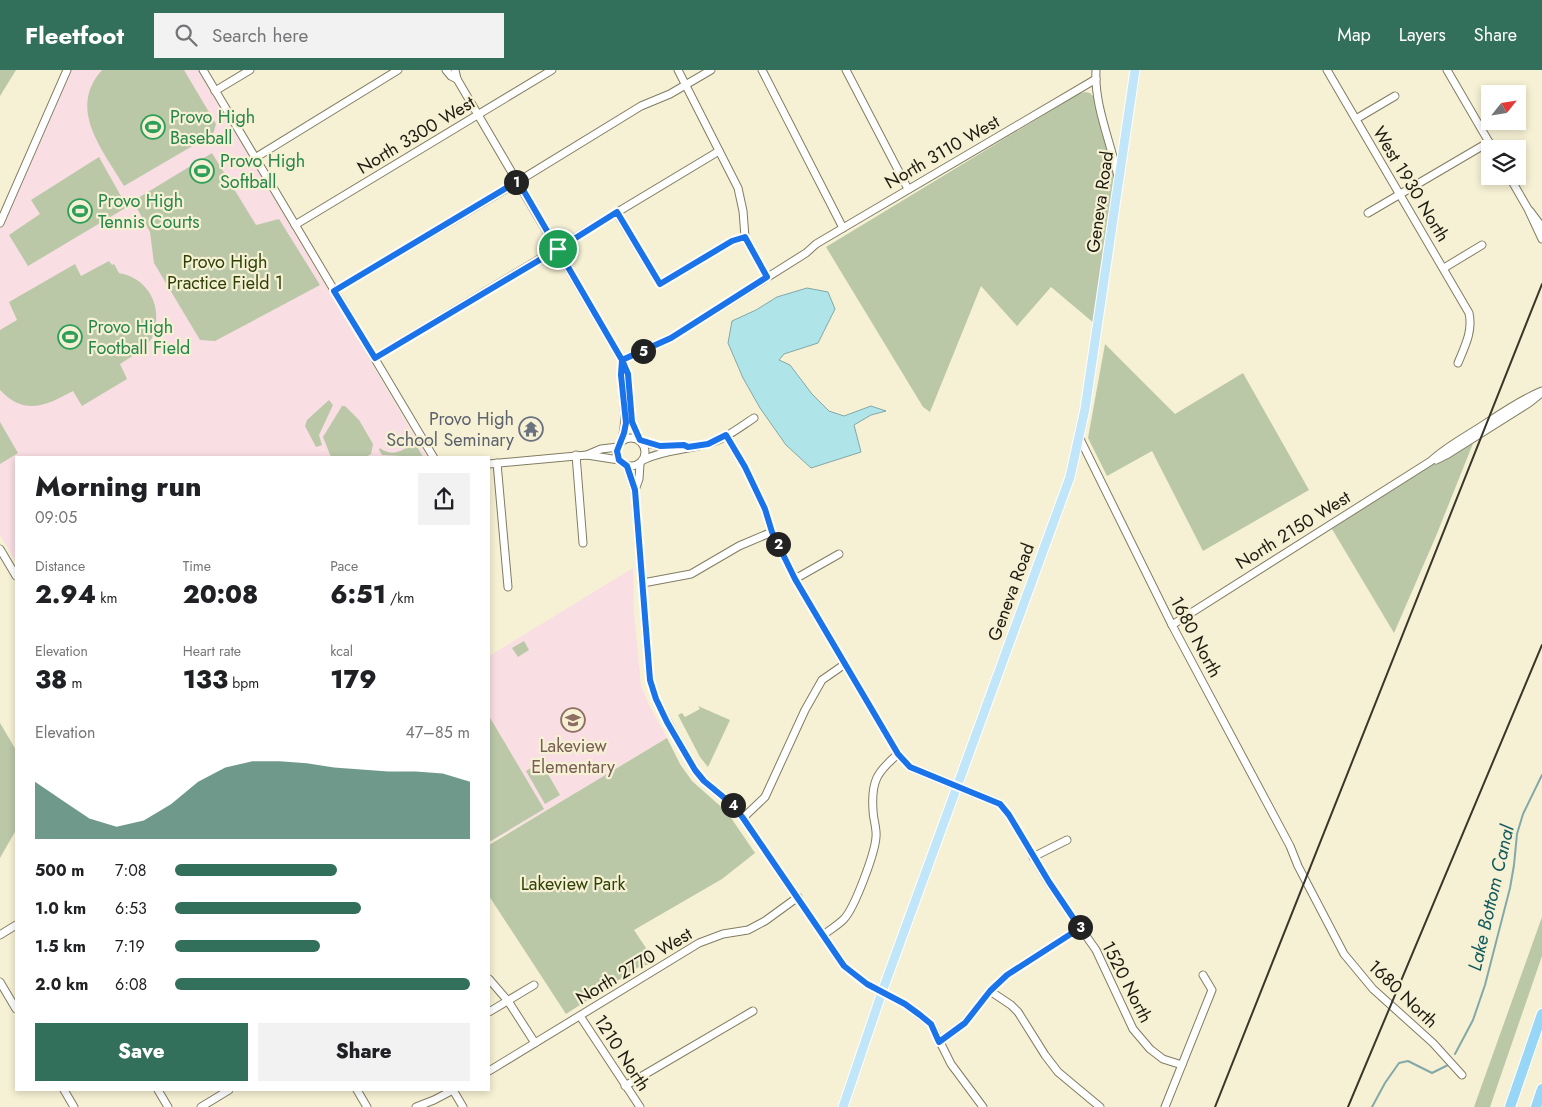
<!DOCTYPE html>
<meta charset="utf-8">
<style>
:root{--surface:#fff;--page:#f2f2f2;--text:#202124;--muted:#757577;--accent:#33705b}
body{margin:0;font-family:Jost,sans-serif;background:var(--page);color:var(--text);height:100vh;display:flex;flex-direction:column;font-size:19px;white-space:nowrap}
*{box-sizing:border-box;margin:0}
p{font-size:16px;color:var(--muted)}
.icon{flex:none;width:28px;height:28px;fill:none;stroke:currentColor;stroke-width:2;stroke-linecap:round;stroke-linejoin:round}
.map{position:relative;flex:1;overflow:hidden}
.side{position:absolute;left:15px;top:386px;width:475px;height:635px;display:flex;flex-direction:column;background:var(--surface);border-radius:0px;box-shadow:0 2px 8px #0003}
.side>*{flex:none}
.needle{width:32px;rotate:60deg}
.fabs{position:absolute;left:1481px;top:15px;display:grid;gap:10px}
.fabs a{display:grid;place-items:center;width:45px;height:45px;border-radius:0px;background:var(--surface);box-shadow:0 2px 8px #0003;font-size:25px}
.pin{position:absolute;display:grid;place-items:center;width:42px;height:42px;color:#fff;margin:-21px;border:2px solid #fff;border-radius:50%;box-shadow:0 1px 5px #0007}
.km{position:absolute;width:25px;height:25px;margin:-12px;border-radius:50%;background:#222;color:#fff;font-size:14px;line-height:25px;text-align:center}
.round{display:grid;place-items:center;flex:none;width:52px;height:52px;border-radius:0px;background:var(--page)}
.headline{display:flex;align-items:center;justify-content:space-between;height:85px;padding:0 20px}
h1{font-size:28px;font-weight:800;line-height:38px}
.metrics{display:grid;grid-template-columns:repeat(3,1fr);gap:8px;height:85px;padding:5px 20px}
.metrics div{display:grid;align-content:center}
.metrics b{font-size:25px;font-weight:800}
.metrics small{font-size:14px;font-weight:400}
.metrics p{font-size:14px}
.chart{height:140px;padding:10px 20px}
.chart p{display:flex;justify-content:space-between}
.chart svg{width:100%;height:90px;margin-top:5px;fill:var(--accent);opacity:.7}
.primary-button{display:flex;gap:10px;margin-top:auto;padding:10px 20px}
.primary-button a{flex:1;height:58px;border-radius:0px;background:var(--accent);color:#fff;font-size:20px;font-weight:800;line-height:58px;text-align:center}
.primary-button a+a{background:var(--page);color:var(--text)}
ul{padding:0 20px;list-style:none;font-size:16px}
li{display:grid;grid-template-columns:80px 60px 1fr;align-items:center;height:38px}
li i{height:12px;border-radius:6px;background:var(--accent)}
header{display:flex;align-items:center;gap:30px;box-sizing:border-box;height:70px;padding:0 25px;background:var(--accent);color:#fff}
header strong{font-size:24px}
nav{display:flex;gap:28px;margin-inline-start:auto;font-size:18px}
.search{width:350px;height:45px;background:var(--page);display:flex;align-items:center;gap:12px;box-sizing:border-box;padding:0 18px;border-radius:0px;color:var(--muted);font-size:19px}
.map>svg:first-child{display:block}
.education{fill:#f9dee3}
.green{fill:#bac8a8}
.water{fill:#afe4e8;stroke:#83a8a8}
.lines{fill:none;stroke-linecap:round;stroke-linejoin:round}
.stream{stroke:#83a8a8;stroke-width:2}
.minor-casing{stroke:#817d63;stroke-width:9}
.major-casing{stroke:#fff;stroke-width:11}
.highway-casing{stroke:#fff;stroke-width:12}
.minor{stroke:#fff;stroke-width:7}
.major{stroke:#c1e6fa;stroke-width:9}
.highway{stroke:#98d6f7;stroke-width:10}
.rail{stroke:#39372b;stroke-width:2}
.route-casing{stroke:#fff;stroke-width:10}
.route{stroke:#1a73e8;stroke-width:6}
.labels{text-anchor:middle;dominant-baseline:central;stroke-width:4.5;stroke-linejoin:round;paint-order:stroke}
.leisure-label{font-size:18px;fill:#27864d;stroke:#f6f1d4;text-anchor:start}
.street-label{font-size:18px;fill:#1d1b11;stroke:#f6f1d4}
.park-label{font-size:18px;fill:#2f4206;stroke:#f6f1d4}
.worship-label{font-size:18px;fill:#5b616d;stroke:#f6f1d4;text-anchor:end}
.education-label{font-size:18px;fill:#785e54;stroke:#f6f1d4}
.water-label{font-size:19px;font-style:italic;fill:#115b5f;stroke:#f6f1d4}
</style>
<header>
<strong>Fleetfoot</strong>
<div class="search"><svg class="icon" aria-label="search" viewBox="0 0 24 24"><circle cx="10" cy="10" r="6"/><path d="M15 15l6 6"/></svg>Search here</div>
<nav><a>Map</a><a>Layers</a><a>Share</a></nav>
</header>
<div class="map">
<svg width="1542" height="1037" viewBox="0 0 1542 1037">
<rect width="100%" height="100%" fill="#f6f1d4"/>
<g class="education">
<polygon points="69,0 198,0 427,387 16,388 16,492 0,465 0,152"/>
<polygon points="633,498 634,543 641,615 648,633 667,668 547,740 489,773 489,586"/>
</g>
<g class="green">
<polygon points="0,0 16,0 0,26"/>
<path d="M102,0H184L216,54L213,64L124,116C103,80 67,39 102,0Z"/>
<polygon points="1085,22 1090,23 1096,29 1115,112 1095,254 1051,217 1017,256 981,216 930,342 923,337 826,177 1078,24"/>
<polygon points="212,83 256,155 279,149 320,215 215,271 200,270 154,193 150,162 133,131"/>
<polygon points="99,87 127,137 28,196 9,165 40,144 31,130"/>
<path d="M109,191L112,195L114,194L119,203C143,207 159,228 156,253C156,256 156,261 154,264C148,278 132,286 120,294L127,309L82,336L73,321C45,336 25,346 0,320V260L17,250L9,232L75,194L81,206Z"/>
<polygon points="1105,274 1175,344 1243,303 1309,420 1203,481 1152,381 1107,406 1088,368"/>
<polygon points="329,330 333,335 319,365 322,375 316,377 305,356 307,350"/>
<polygon points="342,336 345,336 359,350 373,374 371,384 366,387 331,387 323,367"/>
<polygon points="0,352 18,383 0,394"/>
<polygon points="1474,371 1436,466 1394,563 1332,459 1430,395"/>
<path d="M415,373L423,387L382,385L379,380L380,378C393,388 403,380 415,373Z"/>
<polygon points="524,571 529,580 518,587 512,578"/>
<polygon points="698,636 730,650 708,697 700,687 678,645 682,643 685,647 700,639"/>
<polygon points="489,646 544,739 489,772"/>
<polygon points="0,653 16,680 16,760 0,788"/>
<polygon points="667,668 680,694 692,711 727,742 755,783 722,809 634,860 654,890 647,895 642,895 566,944 489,826 489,775"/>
<polygon points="541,692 560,725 545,734 526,701"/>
<polygon points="1542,847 1542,886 1490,1037 1474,1037"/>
</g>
<polygon class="water" points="807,218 828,222 835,239 818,273 784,284 779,290 790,295 812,324 829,341 844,346 871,336 886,341 871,345 854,355 861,382 811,398 786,375 760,338 743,308 728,273 732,251 756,240 777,227"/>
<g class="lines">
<g class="stream">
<polyline points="1455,984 1473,950 1485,915 1510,818 1514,795 1517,764 1523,744 1542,705"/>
<polyline points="1372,1037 1385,1013 1399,993 1408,991 1432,1003 1448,995"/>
</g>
<g class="minor-casing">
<g id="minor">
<polyline points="203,0 434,388"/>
<polyline points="446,0 451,6 457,9"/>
<polyline points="455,0 457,9 622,290 628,304 632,352 640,370"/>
<polyline points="678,0 738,118 743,141 745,167 767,207"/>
<polyline points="762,0 843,158"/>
<polyline points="846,0 908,119"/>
<path d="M1096,0C1094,36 1111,72 1118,107"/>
<path d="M1327,0L1469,243C1473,261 1465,276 1458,293"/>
<polyline points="1447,0 1493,79"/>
<polyline points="215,21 250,0"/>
<polyline points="1356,49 1395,26"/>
<polyline points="255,88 398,0"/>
<polyline points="1509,106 1528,139 1542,169"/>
<polyline points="1530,141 1542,157"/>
<polyline points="617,143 660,214 732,171 745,167"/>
<polyline points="1368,143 1489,72"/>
<polyline points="0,153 67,0"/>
<polyline points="295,155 552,0"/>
<polyline points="1444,198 1482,175"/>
<polyline points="334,221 509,117 641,36 670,24 711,0"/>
<polyline points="375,288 719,81"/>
<polyline points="622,290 671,268 806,183 816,174 843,158 1096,9"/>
<polyline points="726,365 745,397 765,439 772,462 795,509 898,684 910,697 1000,734 1009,745 1049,813 1096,880 1133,959 1150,979 1163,989 1182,995"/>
<circle cx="631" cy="382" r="14"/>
<polyline points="1080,369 1172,555 1290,776 1298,796 1344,884 1373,919 1433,973 1462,1005"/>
<path d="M621,371C630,346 619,319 622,293"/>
<polyline points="642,372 660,376 685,376"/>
<polyline points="576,385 583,473"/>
<polyline points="587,385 601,379 618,377"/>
<path d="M643,390C663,380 686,380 707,374C724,370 740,357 754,348"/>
<polyline points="1436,390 1448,384 1529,333 1539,325"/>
<polyline points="497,393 508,517"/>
<polyline points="489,394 587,385 619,390"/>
<polyline points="627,396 635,421 650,610 656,629 667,651 695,700 704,711 733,735 743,748 844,896 867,914 905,934 931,954 951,994 983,1037"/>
<polyline points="635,420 639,409 640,394"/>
<polyline points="0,479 16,506"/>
<polyline points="795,509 839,484"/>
<polyline points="643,513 691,504 739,476 772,462"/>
<path d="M1172,555L1431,391C1447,376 1467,366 1485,354C1503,342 1522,329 1542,321"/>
<polyline points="743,748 765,727 805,640 822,610 845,594"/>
<polyline points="1033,787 1067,770"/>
<polyline points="0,865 16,855"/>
<path d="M823,865C830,860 838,855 844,849C855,837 875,783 876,767C877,758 873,749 873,740C871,711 877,702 898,684"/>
<polyline points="489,909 508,931 535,973"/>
<polyline points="0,912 16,939"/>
<polyline points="990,921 1011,935 1018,942 1045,985 1058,1002 1100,1037"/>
<polyline points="489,942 534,915"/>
<polyline points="580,946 640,1037"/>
<polyline points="939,972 965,953 990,921 1007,905 1080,858"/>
<polyline points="489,1001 699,873 723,864 748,860 765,851 798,827"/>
<polyline points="625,1016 753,941"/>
<polyline points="64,1020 74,1037"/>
<polyline points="158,1020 168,1037"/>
<polyline points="357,1020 367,1037"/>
<polyline points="453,1020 463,1037"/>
<polyline points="201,1037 229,1020"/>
<polyline points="416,1037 434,1030 453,1020"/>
<polyline points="1165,1037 1212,920 1203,905"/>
</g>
</g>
<g class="major-casing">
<polyline id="major" points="843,1037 882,922 1070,407 1085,339 1135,0"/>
</g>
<g class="highway-casing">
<g id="highway">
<polyline points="1510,1037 1542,944"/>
<polyline points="1536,1037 1542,1019"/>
</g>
</g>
<use href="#minor" class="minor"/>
<use href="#major" class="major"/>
<use href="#highway" class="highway"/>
<g class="rail">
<polyline points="1215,1037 1542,214"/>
<polyline points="1348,1037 1542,575"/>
</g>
</g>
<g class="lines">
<g class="route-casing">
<polyline id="route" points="558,179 375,288 334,221 518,111 622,290 628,304 632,352 640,370 660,376 684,375 688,377 708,374 726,365 745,397 765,439 772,462 795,509 898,684 910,697 1000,734 1009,745 1049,812 1080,858 1007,905 990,921 965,953 939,972 931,954 920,945 905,934 867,914 844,896 743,748 733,735 704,711 695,700 667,652 656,629 650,610 635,420 627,396 619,390 617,381 624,363 626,353 621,305 622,290 671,268 767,207 745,167 732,171 660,214 617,142 558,179"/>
</g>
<use href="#route" class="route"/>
</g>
<defs>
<g id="stadium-ring" transform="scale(1.25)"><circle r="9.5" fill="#f6f1d4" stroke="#2e9e5b" stroke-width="1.5"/><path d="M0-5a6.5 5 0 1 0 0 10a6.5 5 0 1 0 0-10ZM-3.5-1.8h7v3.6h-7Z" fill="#2e9e5b"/></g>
<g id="temple-ring" transform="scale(1.25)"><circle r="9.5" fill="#f6f1d4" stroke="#6b7280" stroke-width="1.5"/><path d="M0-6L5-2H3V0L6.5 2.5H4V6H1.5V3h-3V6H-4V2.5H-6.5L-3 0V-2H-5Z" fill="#6b7280"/></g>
<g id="school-ring" transform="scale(1.25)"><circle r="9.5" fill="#f6f1d4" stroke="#8d6e63" stroke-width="1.5"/><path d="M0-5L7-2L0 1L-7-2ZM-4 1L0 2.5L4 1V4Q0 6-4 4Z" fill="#8d6e63"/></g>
</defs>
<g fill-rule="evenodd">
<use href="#stadium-ring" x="153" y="57"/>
<use href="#stadium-ring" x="202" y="101"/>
<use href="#stadium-ring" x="80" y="141"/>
<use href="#stadium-ring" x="70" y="267"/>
<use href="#temple-ring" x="531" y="359"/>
<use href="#school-ring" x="573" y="650"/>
</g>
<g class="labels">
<g class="leisure-label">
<text x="170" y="47">Provo High<tspan x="170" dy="21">Baseball</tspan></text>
<text x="220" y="91">Provo High<tspan x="220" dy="21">Softball</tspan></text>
<text x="98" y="131">Provo High<tspan x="98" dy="21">Tennis Courts</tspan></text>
<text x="88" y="257">Provo High<tspan x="88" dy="21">Football Field</tspan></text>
</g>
<g class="street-label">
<text transform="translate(416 65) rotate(-31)">North 3300 West</text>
<text transform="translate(942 82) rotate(-30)">North 3110 West</text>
<text transform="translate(1411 114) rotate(59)">West 1930 North</text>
<text transform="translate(1100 132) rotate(-82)">Geneva Road</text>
<text transform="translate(1293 460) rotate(-32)">North 2150 West</text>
<text transform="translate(1011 522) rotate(-70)">Geneva Road</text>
<text transform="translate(1196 567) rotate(62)">1680 North</text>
<text transform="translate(634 896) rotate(-31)">North 2770 West</text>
<text transform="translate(1127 912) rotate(63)">1520 North</text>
<text transform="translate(1403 924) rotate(44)">1680 North</text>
<text transform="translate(622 983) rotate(57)">1210 North</text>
</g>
<g class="park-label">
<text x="225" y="192">Provo High<tspan x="225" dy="21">Practice Field 1</tspan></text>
<text x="573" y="814">Lakeview Park</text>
</g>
<g class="worship-label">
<text x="514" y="349">Provo High<tspan x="514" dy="21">School Seminary</tspan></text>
</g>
<g class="education-label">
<text x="573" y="676">Lakeview<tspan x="573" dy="21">Elementary</tspan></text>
</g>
<g class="water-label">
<text transform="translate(1491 828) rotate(-77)">Lake Bottom Canal</text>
</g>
</g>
</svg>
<div class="fabs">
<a><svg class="needle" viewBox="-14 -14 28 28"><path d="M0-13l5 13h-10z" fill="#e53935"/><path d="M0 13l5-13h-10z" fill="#757577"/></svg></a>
<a><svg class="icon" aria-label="layers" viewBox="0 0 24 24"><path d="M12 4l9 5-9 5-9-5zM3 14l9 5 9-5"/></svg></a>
</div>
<div class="pin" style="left:558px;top:179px;background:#1e9e55"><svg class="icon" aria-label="arrive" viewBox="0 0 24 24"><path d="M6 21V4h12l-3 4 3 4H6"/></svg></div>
<b class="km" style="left:516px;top:112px">1</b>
<b class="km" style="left:778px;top:474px">2</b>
<b class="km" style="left:1080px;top:857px">3</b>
<b class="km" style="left:733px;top:735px">4</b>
<b class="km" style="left:643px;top:281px">5</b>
<section class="side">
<div class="headline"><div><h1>Morning run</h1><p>09:05</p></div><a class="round"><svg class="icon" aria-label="share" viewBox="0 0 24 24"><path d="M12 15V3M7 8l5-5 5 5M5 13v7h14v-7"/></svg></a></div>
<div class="metrics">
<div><p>Distance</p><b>2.94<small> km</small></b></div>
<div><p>Time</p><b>20:08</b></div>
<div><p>Pace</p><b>6:51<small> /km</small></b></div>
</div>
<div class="metrics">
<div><p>Elevation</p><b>38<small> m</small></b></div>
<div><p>Heart rate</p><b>133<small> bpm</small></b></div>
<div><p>kcal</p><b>179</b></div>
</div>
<div class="chart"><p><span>Elevation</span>47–85 m</p>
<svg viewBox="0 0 160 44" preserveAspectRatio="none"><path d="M0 44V16L10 25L20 34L30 38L40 35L50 27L60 16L70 9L80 6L90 6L100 7L110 9L120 10L130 11L140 11L150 12L160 16V44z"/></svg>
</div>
<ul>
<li><b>500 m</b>7:08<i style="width:55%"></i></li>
<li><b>1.0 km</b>6:53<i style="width:63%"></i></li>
<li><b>1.5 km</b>7:19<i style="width:49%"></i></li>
<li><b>2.0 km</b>6:08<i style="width:100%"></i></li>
</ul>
<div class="primary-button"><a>Save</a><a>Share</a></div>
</section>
</div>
